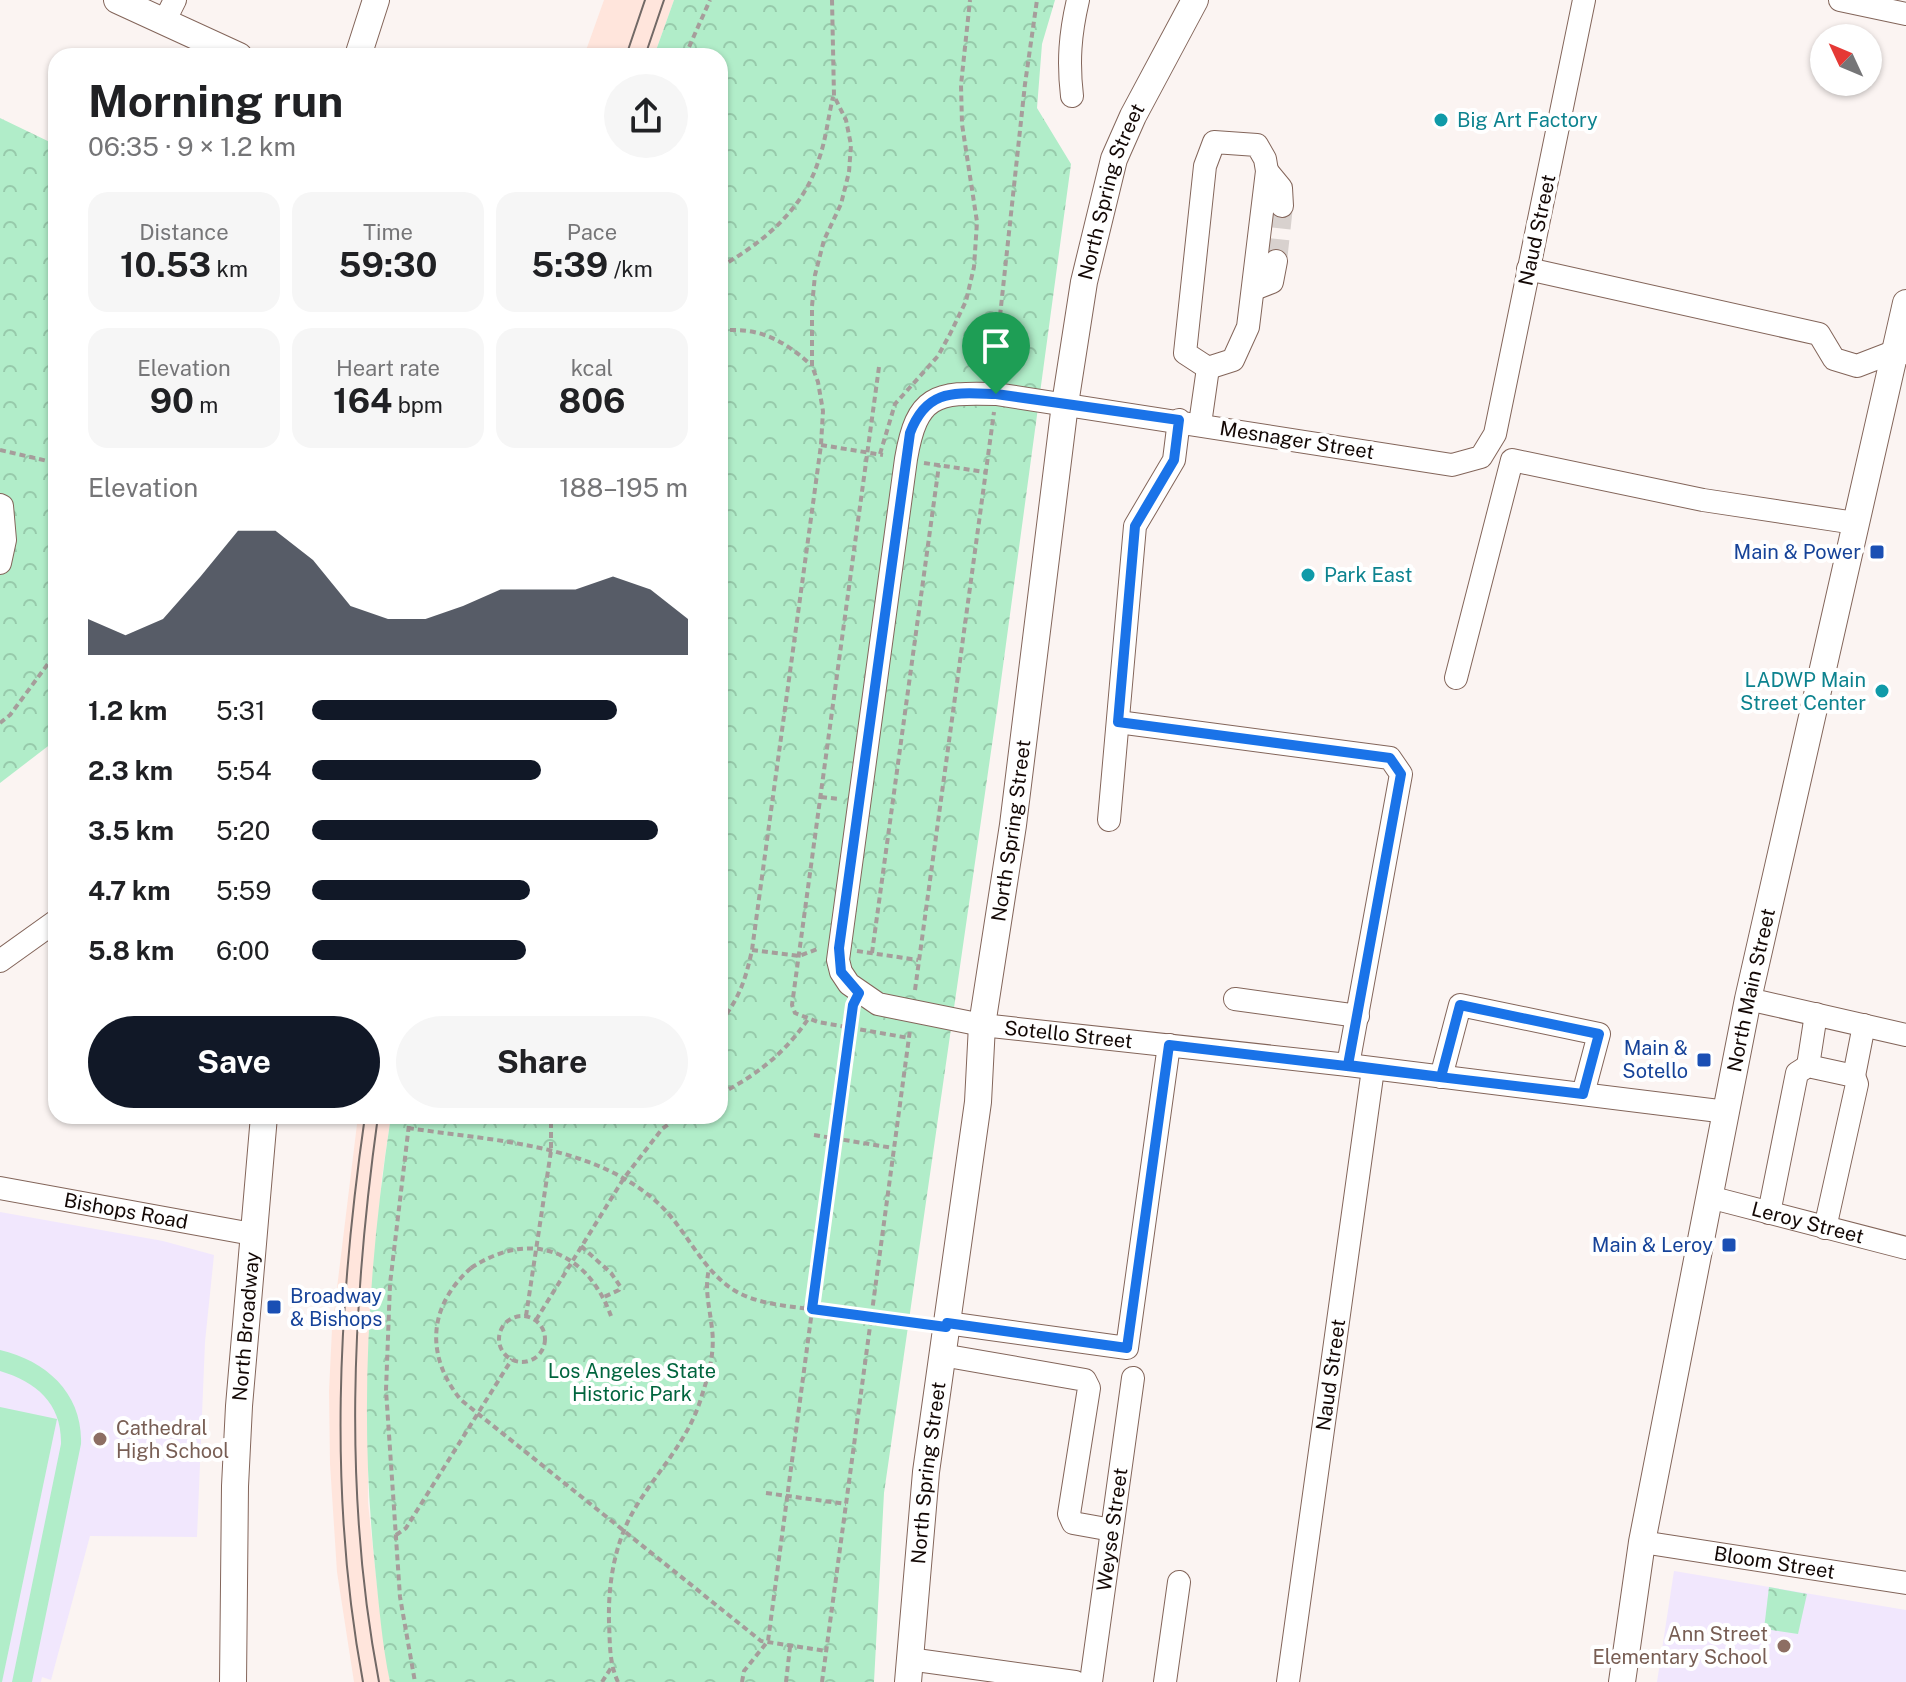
<!DOCTYPE html>
<meta charset="utf-8">
<style>
:root{--surface:#fff;--page:#f6f6f6;--text:#202124;--muted:#757577;--accent:#111827}
body{margin:0;font-family:"Public Sans",sans-serif;background:var(--page);color:var(--text);height:100vh;display:flex;flex-direction:column;font-size:30px;white-space:nowrap}
*{box-sizing:border-box;margin:0}
p{font-size:26px;color:var(--muted)}
.icon{flex:none;width:44px;height:44px;fill:none;stroke:currentColor;stroke-width:2;stroke-linecap:round;stroke-linejoin:round}
.map{position:relative;flex:1;overflow:hidden}
.panel{position:absolute;left:48px;top:48px;width:680px;height:1076px;display:flex;flex-direction:column;background:var(--surface);border-radius:24px;box-shadow:0 2px 6px #0004}
.panel>*{flex:none}
.needle{width:52px;rotate:314deg}
.fabs{position:absolute;left:1810px;top:24px;display:grid;gap:16px}
.fabs a{display:grid;place-items:center;width:72px;height:72px;border-radius:50%;background:var(--surface);box-shadow:0 2px 6px #0004;font-size:40px}
.pin{position:absolute;display:grid;place-items:center;width:68px;height:68px;color:#fff;margin:-82px -34px;border-radius:50% 50% 50% 0;rotate:-45deg;box-shadow:0 0 8px #0007}
.pin .icon{rotate:45deg}
.round{display:grid;place-items:center;flex:none;width:84px;height:84px;border-radius:42px;background:var(--page)}
.summary{display:flex;align-items:center;justify-content:space-between;height:136px;padding:0 40px}
h1{font-size:44px;font-weight:700;line-height:60px}
.metrics{display:grid;grid-template-columns:repeat(3,1fr);gap:12px;height:136px;padding:8px 40px}
.metrics div{display:grid;align-content:center;border-radius:20px;background:var(--page);text-align:center}
.metrics b{font-size:34px;font-weight:700}
.metrics small{font-size:22px;font-weight:400}
.metrics p{font-size:22px}
.chart{height:224px;padding:16px 40px}
.chart p{display:flex;justify-content:space-between}
.chart svg{width:100%;height:144px;margin-top:8px;fill:var(--accent);opacity:.7}
.primary-button{display:flex;gap:16px;margin-top:auto;padding:16px 40px}
.primary-button a{flex:1;height:92px;border-radius:48px;background:var(--accent);color:#fff;font-size:32px;font-weight:700;line-height:92px;text-align:center}
.primary-button a+a{background:var(--page);color:var(--text)}
ul{padding:0 40px;list-style:none;font-size:26px}
li{display:grid;grid-template-columns:128px 96px 1fr;align-items:center;height:60px}
li i{height:20px;border-radius:10px;background:var(--accent)}
.map>svg:first-child{display:block}
.built{fill:#ffe5dc}
.education{fill:#f1e7fd}
.park{fill:url(#park-crowns)}
.pitch{fill:#b1edc9}
.lines{fill:none;stroke-linecap:round;stroke-linejoin:round}
.minor-tunnel{stroke:#d8d1ce;stroke-width:22;stroke-dasharray:22 11;stroke-linecap:butt}
.minor-casing{stroke:#83655a;stroke-width:24}
.major-casing{stroke:#83655a;stroke-width:28}
.path{stroke:#a69d9b;stroke-width:4;stroke-dasharray:6 4;stroke-linecap:butt}
.minor{stroke:#fff;stroke-width:22}
.major{stroke:#fff;stroke-width:26}
.tram{stroke:#726966;stroke-width:2}
.path-bridge{stroke:#a69d9b;stroke-width:4;stroke-dasharray:6 4;stroke-linecap:butt}
.route-casing{stroke:#fff;stroke-width:16}
.route{stroke:#1a73e8;stroke-width:10}
.culture-dot{fill:#0f9aa8;stroke:#fff;stroke-width:3}
.transit-dot{fill:#1a4fb4;stroke:#fff;stroke-width:3}
.education-dot{fill:#8d6e63;stroke:#fff;stroke-width:3}
.labels{text-anchor:middle;dominant-baseline:central;stroke-width:8;stroke-linejoin:round;paint-order:stroke}
.culture-label{font-size:20px;fill:#0d838f;stroke:#fff;text-anchor:start}
.street-label{font-size:20px;fill:#130805;stroke:#fff}
.transit-label{font-size:20px;fill:#164399;stroke:#fff;text-anchor:end}
.park-label{font-size:20px;fill:#00653e;stroke:#fff}
.education-label{font-size:20px;fill:#785e54;stroke:#fff;text-anchor:start}
</style>
<div class="map">
<svg width="1906" height="1682" viewBox="0 0 1906 1682">
<defs>
<pattern id="park-crowns" width="20" height="18" patternUnits="userSpaceOnUse" patternTransform="scale(2)"><rect width="20" height="18" fill="#b1edc9"/><path d="M2 6a3 3 0 1 1 6 0M12 15a3 3 0 1 1 6 0" fill="none" stroke="#97caab"/></pattern>
</defs>
<rect width="100%" height="100%" fill="#fbf4f2"/>
<g class="built">
<polygon points="604,0 674,0 654,56 584,56"/>
<polygon points="358,1116 391,1116 382,1177 369,1322 368,1503 381,1621 390,1682 354,1682 337,1572 330,1464 329,1391 332,1329"/>
</g>
<g class="education">
<polygon points="0,1212 163,1241 214,1255 205,1342 197,1537 90,1536 51,1680 42,1677 41,1682 0,1682"/>
<polygon points="1674,1571 1906,1610 1906,1682 1657,1682"/>
</g>
<g class="park">
<path d="M674,0H1055L1042,44L1037,108L1071,164L998,703L884,1493L874,1682H390C382,1644 379,1605 375,1567C359,1416 368,1266 391,1116H720V56H654Z"/>
<polygon points="0,118 56,145 56,740 0,783"/>
<polygon points="1769,1587 1807,1594 1798,1634 1764,1629"/>
</g>
<g class="pitch">
<path d="M0,1350C47,1361 83,1394 81,1444L32,1682H12L61,1444C62,1404 37,1382 0,1371Z"/>
<polygon points="0,1407 57,1419 2,1682 0,1682"/>
</g>
<g class="lines">
<polyline class="minor-tunnel" points="1276,261 1282,206"/>
<g class="minor-casing">
<g id="minor">
<path id="s1" d="M1584,0L1495,434L1481,457L1452,465L996,394C935,392 917,395 906,459L838,960L841,972L849,984L878,1004L982,1025L1348,1065L1727,1112"/>
<polyline points="1840,0 1906,14"/>
<polyline points="164,22 175,0"/>
<path d="M1072,96C1068,62 1070,34 1078,0"/>
<polygon points="1214,142 1257,145 1265,159 1267,171 1248,327 1233,360 1208,368 1185,353 1205,166"/>
<polyline points="1267,171 1281,188 1282,206"/>
<polyline points="1528,269 1819,334 1834,359 1857,366 1896,351 1906,353"/>
<polyline points="1254,289 1272,282 1276,261"/>
<polyline points="1200,424 1208,368"/>
<polyline points="0,505 2,506 5,540 0,563"/>
<polyline points="1456,678 1512,460 1703,500 1855,523"/>
<polyline points="1118,722 1390,758 1401,774 1348,1065"/>
<polyline points="1109,820 1135,526 1174,460 1179,420"/>
<polyline points="0,961 56,921"/>
<polyline points="1235,999 1358,1016"/>
<polyline points="1748,999 1906,1035"/>
<polyline points="1808,1066 1816,1014"/>
<polyline points="1854,1076 1864,1025"/>
<polyline points="1441,1077 1460,1005 1599,1034 1583,1094"/>
<path id="s2" d="M0,1188L252,1234"/>
<path id="s3" d="M1709,1197L1906,1248"/>
<polyline points="1769,1213 1797,1073 1808,1066 1854,1076 1857,1084 1825,1228"/>
<polyline points="947,1323 1127,1348 1169,1045"/>
<polyline points="942,1355 1085,1380 1089,1388 1069,1514 1073,1523 1112,1530"/>
<path id="s4" d="M1642,1542L1906,1583"/>
<polyline points="909,1659 1075,1682"/>
<path id="s5" d="M1091,1682L1133,1378"/>
<polyline points="1165,1682 1179,1582"/>
<path id="s6" d="M1288,1682L1373,1069"/>
</g>
</g>
<g class="major-casing">
<g id="major">
<polyline points="117,0 239,56"/>
<polyline points="358,56 376,0"/>
<path id="s7" d="M233,1682L235,1486L239,1406L264,1116"/>
<path id="s8" d="M908,1682L926,1472L978,1102L982,1025L1013,825L1065,404L1084,282L1114,159L1133,116L1195,0"/>
<path id="s9" d="M1622,1682L1642,1542L1748,999L1906,303"/>
</g>
</g>
<g class="path">
<polyline points="685,56 710,0"/>
<path d="M720,267C764,242 804,209 819,159C826,139 828,118 833,97"/>
<path d="M720,331C757,326 784,340 811,365"/>
<polyline points="879,367 792,1005 795,1013 818,1022 909,1038"/>
<polyline points="998,375 999,361 996,353 1025,84 1037,0"/>
<polyline points="821,445 883,455"/>
<polyline points="0,450 56,463"/>
<polyline points="880,454 895,404 938,356 950,334 966,301 974,267 977,222 962,124 961,85 970,0"/>
<polyline points="924,463 985,472"/>
<polyline points="0,723 10,715 56,653"/>
<polyline points="821,797 839,799"/>
<polyline points="752,950 799,956 820,948"/>
<polyline points="857,951 918,960"/>
<polyline points="872,953 939,465"/>
<polyline points="915,990 994,412"/>
<path d="M720,1022C739,1000 746,978 752,950L821,445L823,411L818,382L812,366V306L815,275L824,240L841,204L849,172L851,145L846,120L834,96L832,0"/>
<path d="M720,1094C757,1075 785,1053 808,1019"/>
<polyline points="410,1116 390,1284 386,1390 400,1597 415,1682"/>
<path d="M408,1128C492,1141 593,1143 659,1204C688,1231 703,1274 739,1293C762,1305 791,1306 816,1310C852,1314 888,1319 924,1324"/>
<polyline points="814,1135 893,1148"/>
<polyline points="581,1246 611,1273 620,1286 619,1290 604,1297"/>
<path d="M471,1268C428,1306 425,1356 461,1400L761,1641L826,1651"/>
<polyline points="526,1316 551,1151 551,1116"/>
<circle cx="522" cy="1339" r="23"/>
<polyline points="536,1320 624,1178 662,1129 680,1116"/>
<polyline points="766,1493 846,1504"/>
<polyline points="396,1535 406,1528 512,1359"/>
<polyline points="602,1682 611,1668"/>
<path d="M618,1682C609,1663 610,1643 609,1622C608,1582 615,1540 637,1505C660,1468 690,1438 702,1395C709,1374 715,1351 712,1329C710,1308 704,1290 709,1269"/>
<polyline points="742,1682 744,1671 768,1641 852,1010"/>
<polyline points="786,1682 790,1647"/>
<polyline points="822,1682 910,1030"/>
</g>
<use href="#minor" class="minor"/>
<use href="#major" class="major"/>
<g class="tram">
<polyline points="626,56 645,0"/>
<polyline points="645,56 664,0"/>
<path d="M378,1116C352,1304 343,1494 379,1682"/>
<path d="M363,1682C328,1494 338,1304 365,1116"/>
</g>
<path class="path-bridge" d="M471,1268C530,1229 587,1250 611,1316"/>
</g>
<g class="lines">
<g class="route-casing">
<path id="route" d="M996,394C955,393 927,388 910,433L839,948L841,972L859,993L853,1005L812,1309L946,1327L947,1323L1127,1348L1169,1045L1583,1094L1599,1034L1460,1005L1441,1077L1348,1065L1401,774L1390,758L1118,722L1135,526L1174,460L1179,420L996,394"/>
</g>
<use href="#route" class="route"/>
</g>
<g class="culture-dot">
<circle cx="1441" cy="120" r="8"/>
<circle cx="1308" cy="575" r="8"/>
<circle cx="1882" cy="691" r="8"/>
</g>
<g class="transit-dot">
<rect x="1869" y="544" width="16" height="16" rx="4"/>
<rect x="1696" y="1052" width="16" height="16" rx="4"/>
<rect x="1721" y="1237" width="16" height="16" rx="4"/>
<rect x="266" y="1299" width="16" height="16" rx="4"/>
</g>
<g class="education-dot">
<circle cx="100" cy="1439" r="8"/>
<circle cx="1784" cy="1646" r="8"/>
</g>
<g class="labels">
<g class="culture-label">
<text x="1457" y="120">Big Art Factory</text>
<text x="1324" y="575">Park East</text>
<text x="1866" y="680" text-anchor="end">LADWP Main<tspan x="1866" dy="23">Street Center</tspan></text>
</g>
<g class="street-label">
<text stroke="none"><textPath href="#s8" startOffset="1506">North Spring Street</textPath></text>
<text transform="translate(1537 230) rotate(-78)">Naud Street</text>
<text transform="translate(1297 440) rotate(9)">Mesnager Street</text>
<text stroke="none"><textPath href="#s8" startOffset="858">North Spring Street</textPath></text>
<text stroke="none"><textPath href="#s9" startOffset="704">North Main Street</textPath></text>
<text stroke="none"><textPath href="#s1" startOffset="1852">Sotello Street</textPath></text>
<text stroke="none"><textPath href="#s2" startOffset="128">Bishops Road</textPath></text>
<text stroke="none"><textPath href="#s3" startOffset="102">Leroy Street</textPath></text>
<text stroke="none"><textPath href="#s7" startOffset="356">North Broadway</textPath></text>
<text stroke="none"><textPath href="#s6" startOffset="310">Naud Street</textPath></text>
<text stroke="none"><textPath href="#s8" startOffset="210">North Spring Street</textPath></text>
<text stroke="none"><textPath href="#s5" startOffset="154">Weyse Street</textPath></text>
<text stroke="none"><textPath href="#s4" startOffset="134">Bloom Street</textPath></text>
</g>
<g class="transit-label">
<text x="1861" y="552">Main &amp; Power</text>
<text x="1688" y="1048">Main &amp;<tspan x="1688" dy="23">Sotello</tspan></text>
<text x="1713" y="1245">Main &amp; Leroy</text>
<text x="290" y="1296" text-anchor="start">Broadway<tspan x="290" dy="23">&amp; Bishops</tspan></text>
</g>
<g class="park-label">
<text x="632" y="1371">Los Angeles State<tspan x="632" dy="23">Historic Park</tspan></text>
</g>
<g class="education-label">
<text x="116" y="1428">Cathedral<tspan x="116" dy="23">High School</tspan></text>
<text x="1768" y="1634" text-anchor="end">Ann Street<tspan x="1768" dy="23">Elementary School</tspan></text>
</g>
</g>
</svg>
<div class="fabs">
<a><svg class="needle" viewBox="-14 -14 28 28"><path d="M0-13l5 13h-10z" fill="#e53935"/><path d="M0 13l5-13h-10z" fill="#757577"/></svg></a>
</div>
<div class="pin" style="left:996px;top:394px;background:#1e9e55"><svg class="icon" aria-label="arrive" viewBox="0 0 24 24"><path d="M6 21V4h12l-3 4 3 4H6"/></svg></div>
<section class="panel">
<div class="summary"><div><h1>Morning run</h1><p>06:35 · 9 × 1.2 km</p></div><a class="round"><svg class="icon" aria-label="share" viewBox="0 0 24 24"><path d="M12 15V3M7 8l5-5 5 5M5 13v7h14v-7"/></svg></a></div>
<div class="metrics">
<div><p>Distance</p><b>10.53<small> km</small></b></div>
<div><p>Time</p><b>59:30</b></div>
<div><p>Pace</p><b>5:39<small> /km</small></b></div>
</div>
<div class="metrics">
<div><p>Elevation</p><b>90<small> m</small></b></div>
<div><p>Heart rate</p><b>164<small> bpm</small></b></div>
<div><p>kcal</p><b>806</b></div>
</div>
<div class="chart"><p><span>Elevation</span>188–195 m</p>
<svg viewBox="0 0 160 44" preserveAspectRatio="none"><path d="M0 44V33L10 38L20 33L30 20L40 6L50 6L60 15L70 29L80 33L90 33L100 29L110 24L120 24L130 24L140 20L150 24L160 33V44z"/></svg>
</div>
<ul>
<li><b>1.2 km</b>5:31<i style="width:81%"></i></li>
<li><b>2.3 km</b>5:54<i style="width:61%"></i></li>
<li><b>3.5 km</b>5:20<i style="width:92%"></i></li>
<li><b>4.7 km</b>5:59<i style="width:58%"></i></li>
<li><b>5.8 km</b>6:00<i style="width:57%"></i></li>
</ul>
<div class="primary-button"><a>Save</a><a>Share</a></div>
</section>
</div>
